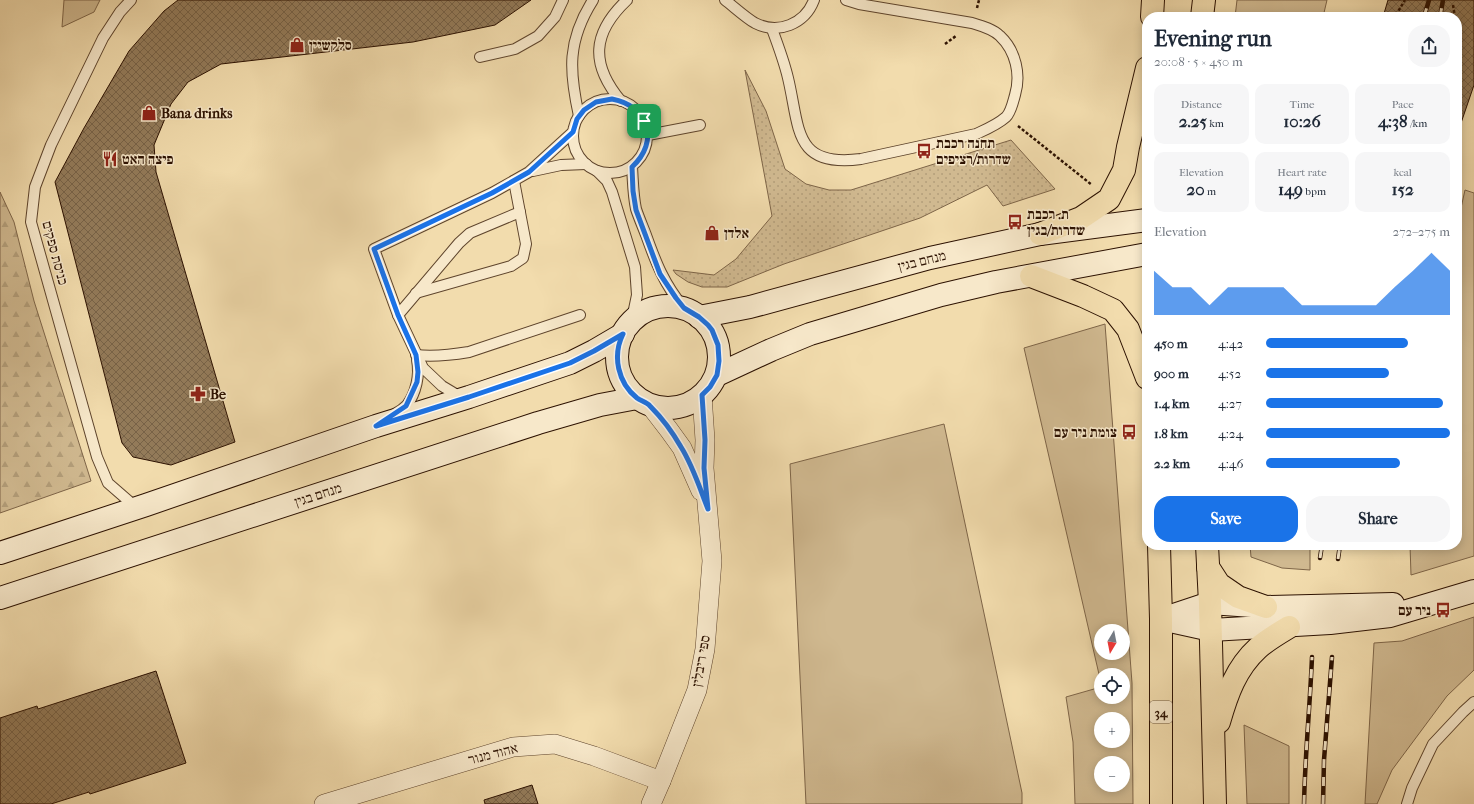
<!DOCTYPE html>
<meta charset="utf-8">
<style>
:root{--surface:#fff;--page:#f6f6f7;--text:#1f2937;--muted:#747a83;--accent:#1a73e8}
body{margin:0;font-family:"IM FELL French Canon","Frank Ruhl Libre",serif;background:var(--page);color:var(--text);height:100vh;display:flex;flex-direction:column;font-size:15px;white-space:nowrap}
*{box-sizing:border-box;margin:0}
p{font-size:13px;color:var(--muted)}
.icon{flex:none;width:22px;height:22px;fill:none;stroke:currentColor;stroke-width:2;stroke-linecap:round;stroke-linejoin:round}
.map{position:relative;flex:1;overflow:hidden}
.side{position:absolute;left:1142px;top:12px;width:320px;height:538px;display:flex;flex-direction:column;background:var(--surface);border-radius:16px;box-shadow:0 2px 10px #0003}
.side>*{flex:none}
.needle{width:26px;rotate:190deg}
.buttons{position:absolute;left:1094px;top:624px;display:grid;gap:8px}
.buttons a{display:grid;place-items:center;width:36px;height:36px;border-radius:50%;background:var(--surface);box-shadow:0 2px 10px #0003;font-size:20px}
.pin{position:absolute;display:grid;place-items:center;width:34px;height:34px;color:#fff;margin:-17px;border-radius:8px;box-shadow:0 2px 6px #0006}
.round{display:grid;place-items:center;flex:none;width:42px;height:42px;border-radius:16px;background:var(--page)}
.overview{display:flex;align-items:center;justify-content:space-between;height:68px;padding:0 12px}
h1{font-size:22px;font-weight:700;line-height:30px}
.stats{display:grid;grid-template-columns:repeat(3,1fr);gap:6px;height:68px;padding:4px 12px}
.stats div{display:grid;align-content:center;border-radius:10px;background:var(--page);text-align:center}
.stats b{font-size:17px;font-weight:700}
.stats small{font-size:11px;font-weight:400}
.stats p{font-size:11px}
.chart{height:112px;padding:8px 12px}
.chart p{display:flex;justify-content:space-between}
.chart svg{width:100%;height:72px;margin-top:4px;fill:var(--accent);opacity:.7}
.cta{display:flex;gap:8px;margin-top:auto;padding:8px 12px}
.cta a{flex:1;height:46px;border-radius:16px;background:var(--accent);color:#fff;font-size:16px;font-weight:700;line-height:46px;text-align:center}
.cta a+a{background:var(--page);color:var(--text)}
ul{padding:0 12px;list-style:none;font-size:13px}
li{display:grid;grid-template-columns:64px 48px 1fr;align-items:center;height:30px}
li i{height:10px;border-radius:5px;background:var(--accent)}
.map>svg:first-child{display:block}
.grass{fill:#d0b990;stroke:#7e6548;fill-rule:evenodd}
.forest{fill:url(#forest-firs);stroke:#7e6548}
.park{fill:url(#park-dots);stroke:#7e6548}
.building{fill:url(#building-cross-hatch);stroke:#2c1101}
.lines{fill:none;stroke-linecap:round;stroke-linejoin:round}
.service-casing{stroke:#5e442c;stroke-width:12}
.minor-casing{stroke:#5e442c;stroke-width:20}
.secondary-casing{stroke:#2c1101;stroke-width:24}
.trunk-casing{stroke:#2c1101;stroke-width:24}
.path{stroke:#2c1101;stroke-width:2.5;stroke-dasharray:3 2;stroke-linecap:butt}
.service{stroke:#f7e8ca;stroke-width:10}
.minor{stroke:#f7e8ca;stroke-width:19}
.secondary{stroke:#f7e8ca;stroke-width:22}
.trunk{stroke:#f2dcad;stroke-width:22}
.rail-casing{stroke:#2c1101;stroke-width:4.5}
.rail{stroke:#f7e8ca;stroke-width:3;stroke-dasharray:9;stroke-linecap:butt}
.route-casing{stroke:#fff;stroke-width:8}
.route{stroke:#1a73e8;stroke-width:5}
.labels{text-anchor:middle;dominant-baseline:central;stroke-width:3;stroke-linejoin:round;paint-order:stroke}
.shield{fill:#f7e8ca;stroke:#69523d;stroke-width:1}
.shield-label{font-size:13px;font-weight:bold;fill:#2c1101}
.poi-label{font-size:14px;font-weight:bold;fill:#2c1101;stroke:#f7e8ca;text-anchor:start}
.street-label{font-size:14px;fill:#2c1101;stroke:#f7e8ca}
</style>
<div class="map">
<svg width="1474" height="804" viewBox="0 0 1474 804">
<defs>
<pattern id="forest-firs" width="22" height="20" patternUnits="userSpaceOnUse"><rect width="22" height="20" fill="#d0b990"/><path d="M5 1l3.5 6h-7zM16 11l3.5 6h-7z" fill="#b39e7a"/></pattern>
<pattern id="park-dots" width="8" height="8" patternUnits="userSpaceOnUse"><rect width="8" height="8" fill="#d0b990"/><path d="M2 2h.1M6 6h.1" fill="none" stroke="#b39e7a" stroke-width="1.8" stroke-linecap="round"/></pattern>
<pattern id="building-cross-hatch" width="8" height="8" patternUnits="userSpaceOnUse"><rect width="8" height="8" fill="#937b5a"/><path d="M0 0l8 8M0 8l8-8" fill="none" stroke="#786348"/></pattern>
</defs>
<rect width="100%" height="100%" fill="#f2dcad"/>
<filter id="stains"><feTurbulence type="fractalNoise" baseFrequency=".005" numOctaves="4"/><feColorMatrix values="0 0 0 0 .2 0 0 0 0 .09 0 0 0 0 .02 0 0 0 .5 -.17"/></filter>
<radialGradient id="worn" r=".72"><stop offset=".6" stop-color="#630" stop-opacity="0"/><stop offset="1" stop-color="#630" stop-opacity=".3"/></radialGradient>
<g class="grass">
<polygon points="64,0 100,0 94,12 62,27"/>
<polygon points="1237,0 1327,0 1323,17 1235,17"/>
<polygon points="1465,190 1474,193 1474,556 1411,575 1410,545 1457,545 1457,226"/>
<path d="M1105,324L1132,683L1133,804H1075L1073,742L1066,697L1101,687V697H1123V675H1101V683L1024,348ZM1101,631H1123V653H1101ZM1101,719H1123V741H1101ZM1101,763H1123V785H1101Z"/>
<polygon points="944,424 1022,793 1022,804 806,804 790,464"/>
<polygon points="1250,545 1310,545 1310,570 1282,568 1251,557"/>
<polygon points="1474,617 1474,670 1447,696 1392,770 1377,804 1365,804 1374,643 1402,641"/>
<polygon points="1244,725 1289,746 1289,804 1247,804"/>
</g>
<polygon class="forest" points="0,192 14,222 34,301 91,481 0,513"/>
<polygon class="park" points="745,70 766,111 785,169 806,184 829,190 851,190 1011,140 1055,189 1003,206 987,185 920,218 784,264 727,287 702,287 688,282 676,274 673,270 714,275 736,259 772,216"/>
<g class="building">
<polygon points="178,0 531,0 495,25 413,42 221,64 188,82 171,104 154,145 156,172 235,442 171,465 133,457 122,443 55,182 84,128 129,51 164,11"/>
<polygon points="1388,0 1474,0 1474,85 1460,126 1457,126 1457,17 1383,17"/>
<polygon points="156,671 186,763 90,794 89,792 51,804 0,804 0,718 37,706 38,709"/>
<polygon points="532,785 538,804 485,804 484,800"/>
</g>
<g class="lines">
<g class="service-casing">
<g id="service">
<polyline points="131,0 120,12 103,38 51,145 35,187 31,222 97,457 108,483 131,503 138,504"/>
<path d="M725,0C733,6 746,18 755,23C778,35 805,24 814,0"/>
<path d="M772,29C778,45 784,61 788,78C800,128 793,168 861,159L976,134C987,129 997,125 1006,117C1011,112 1013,102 1015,95C1021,75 1016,51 1000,36C993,29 982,26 972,23L859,4L846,0"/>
<polyline points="480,57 515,49 538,36 555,17 563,0"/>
<circle cx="610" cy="136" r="37"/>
<path d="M621,101C590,64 592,33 627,0"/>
<path d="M579,116C569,71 567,41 593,0"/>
<polyline points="648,135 700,125"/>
<path d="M632,167C633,181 633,195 636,209C639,218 643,227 646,235C656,263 664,284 684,308"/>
<polyline points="533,171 561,165 586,164"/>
<polyline points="597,171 607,181 612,192 635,267 637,295 632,319"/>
<polyline points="416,293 511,266 523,258 526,244 514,181"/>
<polyline points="398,315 459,243 470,233 520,212"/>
<path d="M416,355C434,357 451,355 469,352L580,315"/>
<polyline points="463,396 457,395 442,386 423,368 398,315 374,249 492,193 529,172 573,132"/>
<path d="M396,413C400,411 404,408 407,405C416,393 420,375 417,360"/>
<polyline points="1407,804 1412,788 1433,744 1463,712 1474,702"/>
</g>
</g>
<g class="minor-casing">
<g id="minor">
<polyline points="649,404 669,430 682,448 701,491"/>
<polyline points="324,804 513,747 555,744 594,756 661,781"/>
<polyline points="651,804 661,781 697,690 705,649 712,561 704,468 705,440 702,395"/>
</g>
</g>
<g class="secondary-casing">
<g id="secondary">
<circle cx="668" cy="357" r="51"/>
<polyline points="699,317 750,307 930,258 1040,234 1147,220"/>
<polyline points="717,375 771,350 810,334 941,295 996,282 1147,254"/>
<polyline points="0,553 146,505 376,426 469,397 570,363 594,351 623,334"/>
<polyline points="0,598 538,423 600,405 637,398"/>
<polyline points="1161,619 1211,630 1330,623 1390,616 1474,591"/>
<polyline points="1162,619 1210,603 1266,607 1393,604"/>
</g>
</g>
<g class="trunk-casing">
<g id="trunk">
<polyline points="1152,17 1153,0"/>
<polyline points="1202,17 1204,0"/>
<polyline points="1040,234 1081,218 1109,199 1124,170 1128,147 1147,68"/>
<polyline points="1031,276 1083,296 1113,310 1128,329 1147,378"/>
<polyline points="1159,545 1161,619 1161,804"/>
<polyline points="1207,545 1210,603 1215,804"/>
<polyline points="1208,567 1219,584 1238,597 1266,607"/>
<path d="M1219,722C1227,694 1236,668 1258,648C1267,640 1279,633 1289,627"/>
</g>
</g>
<g class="path">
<polyline points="1453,5 1455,17"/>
<polyline points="977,8 979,0"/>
<polyline points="1396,15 1405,0"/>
<polyline points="945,44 956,36"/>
<polyline points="1018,126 1092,185"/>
</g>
<use href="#service" class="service"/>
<use href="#minor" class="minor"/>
<use href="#secondary" class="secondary"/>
<use href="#trunk" class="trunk"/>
<g class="rail-casing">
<g id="rail">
<polyline points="1424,17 1429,0"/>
<polyline points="1440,17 1443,0"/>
<polyline points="1320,558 1322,545"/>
<polyline points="1338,559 1340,545"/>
<path d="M1304,804C1305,755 1310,706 1312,657"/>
<polyline points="1323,804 1324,760 1332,657"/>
</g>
</g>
<use href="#rail" class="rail"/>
</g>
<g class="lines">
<g class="route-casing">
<path id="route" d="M612,99C649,106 660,141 632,167L633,191L636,210L660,274L676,298L684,308L699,317L708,325L712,330L718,345L719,361L717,375L710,387L702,395L705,440L704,468L708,509C700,489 693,466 681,447C673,433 662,418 650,406C647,402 641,401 637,398C618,383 612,356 623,334L594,351L570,363L469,397L376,426L406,406L417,382L418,372L416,355L398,315L374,249L492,193L529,172L573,132L577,119L584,110L596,102Z"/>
</g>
<use href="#route" class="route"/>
</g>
<defs>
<g id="shop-bare" transform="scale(1.2)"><path d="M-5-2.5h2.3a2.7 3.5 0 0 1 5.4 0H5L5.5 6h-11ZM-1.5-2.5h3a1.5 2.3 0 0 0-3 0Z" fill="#8f2418" stroke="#f7e8ca" stroke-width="2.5" paint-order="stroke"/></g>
<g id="bus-bare" transform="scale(1.2)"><path d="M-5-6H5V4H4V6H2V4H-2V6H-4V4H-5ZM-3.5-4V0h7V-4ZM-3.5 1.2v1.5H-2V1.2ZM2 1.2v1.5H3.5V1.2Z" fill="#8f2418" stroke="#f7e8ca" stroke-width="2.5" paint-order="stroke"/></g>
<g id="restaurant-bare" transform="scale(1.2)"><path d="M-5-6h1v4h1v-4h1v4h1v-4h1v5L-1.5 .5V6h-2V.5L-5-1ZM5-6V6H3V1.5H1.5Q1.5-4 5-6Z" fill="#8f2418" stroke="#f7e8ca" stroke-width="2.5" paint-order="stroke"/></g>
<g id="pharmacy-bare" transform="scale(1.2)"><path d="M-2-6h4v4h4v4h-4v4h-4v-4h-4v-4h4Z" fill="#8f2418" stroke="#f7e8ca" stroke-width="2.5" paint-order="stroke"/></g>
</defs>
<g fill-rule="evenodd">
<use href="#shop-bare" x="297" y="45"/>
<use href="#shop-bare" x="149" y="113"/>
<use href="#bus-bare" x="924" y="151"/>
<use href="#restaurant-bare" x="110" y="159"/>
<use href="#bus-bare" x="1015" y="222"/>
<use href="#shop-bare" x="712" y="233"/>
<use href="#pharmacy-bare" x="198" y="394"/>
<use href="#bus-bare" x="1129" y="432"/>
<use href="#bus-bare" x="1443" y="610"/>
</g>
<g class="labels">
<rect class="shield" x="1150" y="701" width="22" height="22" rx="3"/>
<g class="shield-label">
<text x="1161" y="712">34</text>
</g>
<g class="poi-label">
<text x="309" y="45">סלקשיין</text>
<text x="161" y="113">Bana drinks</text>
<text x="936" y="143">תחנה רכבת<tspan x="936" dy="16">שדרות/רציפים</tspan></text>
<text x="122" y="159">פיצה האט</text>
<text x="1027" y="214">ת. רכבת<tspan x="1027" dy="16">שדרות/בגין</tspan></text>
<text x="724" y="233">אלדן</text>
<text x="210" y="394">Be</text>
<text x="1117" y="432" text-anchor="end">צומת ניר עם</text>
<text x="1431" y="610" text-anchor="end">ניר עם</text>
</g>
<g class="street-label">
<text transform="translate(55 253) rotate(75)">כניסת ספקים</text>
<text transform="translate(922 261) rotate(-14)">מנחם בגין</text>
<text transform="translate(318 495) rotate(-18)">מנחם בגין</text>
<text transform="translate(701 661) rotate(-80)">ספי ריבלין</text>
<text transform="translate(493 754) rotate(-14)">אהוד מנור</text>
</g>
</g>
<rect width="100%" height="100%" filter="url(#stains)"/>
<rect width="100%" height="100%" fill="url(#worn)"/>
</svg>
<div class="buttons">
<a><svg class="needle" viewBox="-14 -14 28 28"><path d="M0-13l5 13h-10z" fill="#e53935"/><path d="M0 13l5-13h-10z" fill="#747a83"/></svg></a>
<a><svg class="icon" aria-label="locate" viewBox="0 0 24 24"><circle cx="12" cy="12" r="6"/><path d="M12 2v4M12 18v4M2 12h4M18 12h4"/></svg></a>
<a>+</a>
<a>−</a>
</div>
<div class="pin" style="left:644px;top:121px;background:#1e9e55"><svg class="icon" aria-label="arrive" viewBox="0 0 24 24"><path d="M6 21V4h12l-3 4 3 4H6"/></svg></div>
<section class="side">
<div class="overview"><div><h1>Evening run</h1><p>20:08 · 5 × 450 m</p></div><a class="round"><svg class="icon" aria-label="share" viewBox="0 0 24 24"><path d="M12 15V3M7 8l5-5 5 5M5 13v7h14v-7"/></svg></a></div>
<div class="stats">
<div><p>Distance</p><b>2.25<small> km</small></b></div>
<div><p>Time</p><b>10:26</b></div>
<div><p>Pace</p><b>4:38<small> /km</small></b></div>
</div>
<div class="stats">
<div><p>Elevation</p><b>20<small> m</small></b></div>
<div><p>Heart rate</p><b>149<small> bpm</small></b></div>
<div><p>kcal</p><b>152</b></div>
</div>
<div class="chart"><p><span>Elevation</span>272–275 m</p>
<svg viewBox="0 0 160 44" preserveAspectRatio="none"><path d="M0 44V17L10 27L20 27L30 38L40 27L50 27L60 27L70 27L80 38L90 38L100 38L110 38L120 38L130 27L140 17L150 6L160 17V44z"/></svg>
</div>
<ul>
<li><b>450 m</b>4:42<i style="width:77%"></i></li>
<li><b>900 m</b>4:52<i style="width:67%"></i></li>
<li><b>1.4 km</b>4:27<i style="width:96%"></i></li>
<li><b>1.8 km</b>4:24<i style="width:100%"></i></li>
<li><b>2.2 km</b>4:46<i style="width:73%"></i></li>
</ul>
<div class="cta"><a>Save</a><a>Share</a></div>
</section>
</div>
